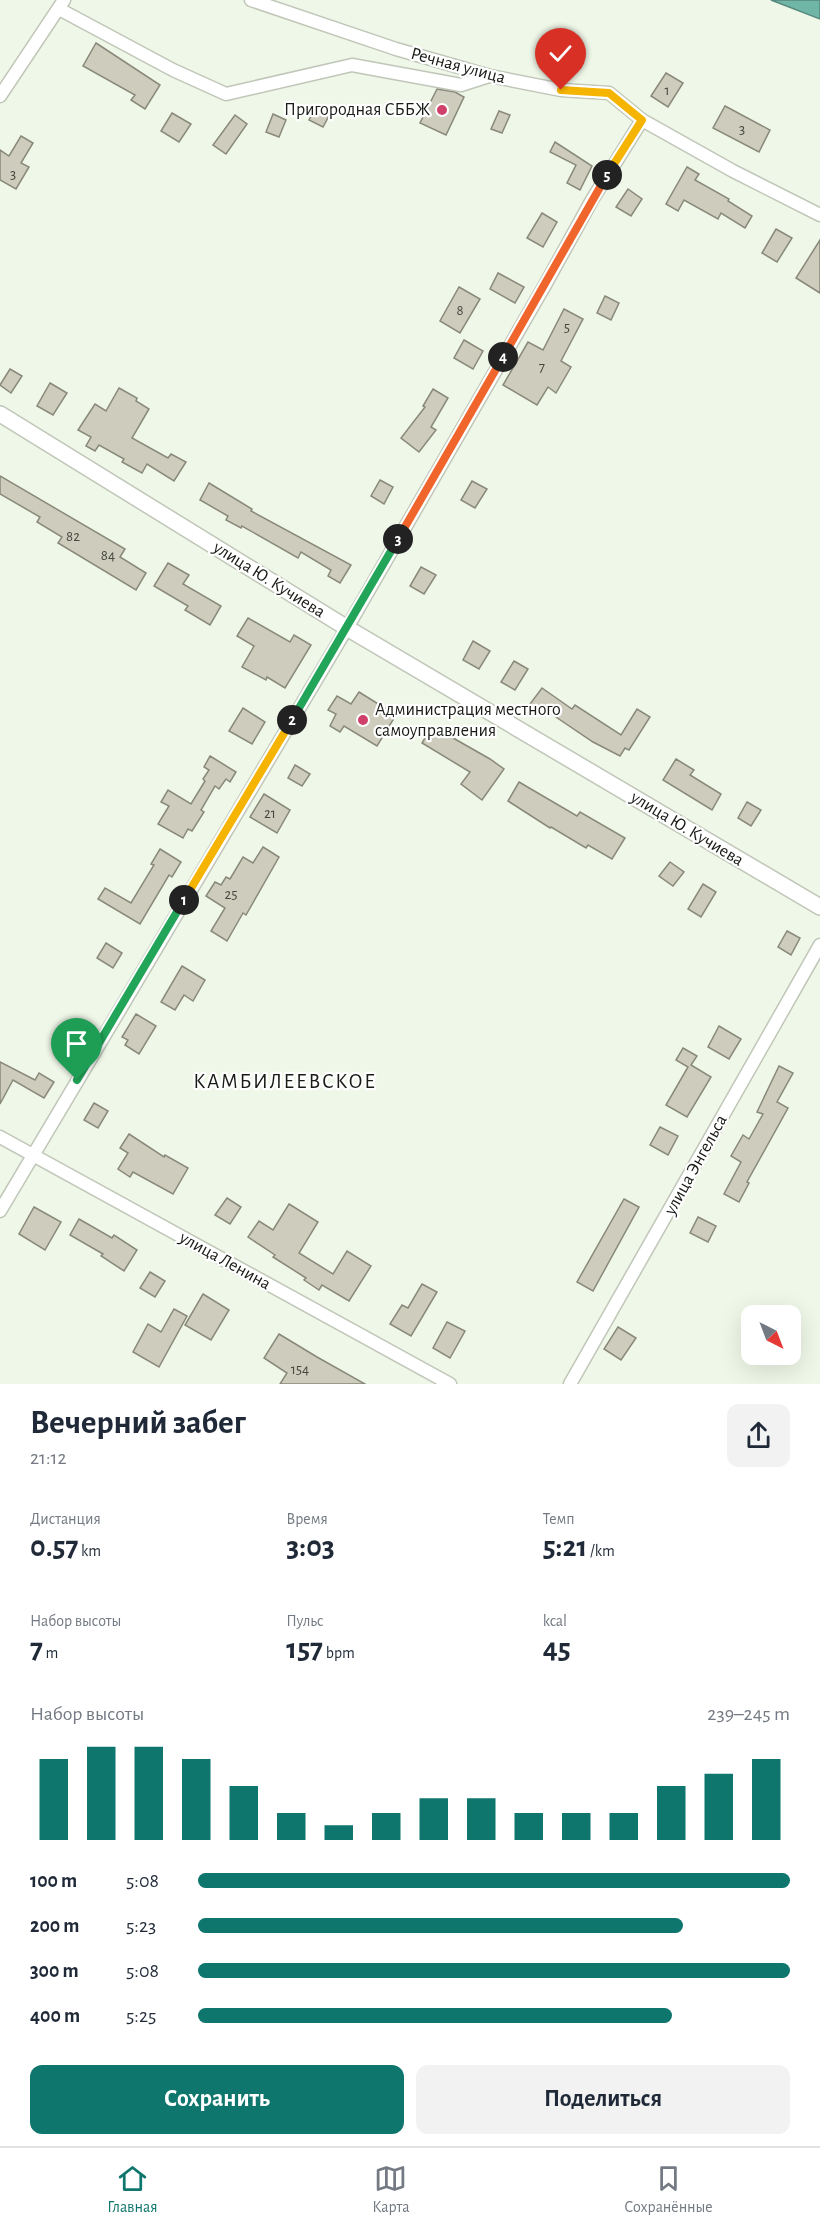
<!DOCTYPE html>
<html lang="ru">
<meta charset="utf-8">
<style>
:root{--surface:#fff;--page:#f2f2f3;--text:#1f2937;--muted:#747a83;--line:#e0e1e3;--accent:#0f766e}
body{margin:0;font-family:"Alegreya Sans",sans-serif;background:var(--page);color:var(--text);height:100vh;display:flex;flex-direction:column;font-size:22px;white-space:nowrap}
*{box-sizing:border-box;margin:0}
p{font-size:20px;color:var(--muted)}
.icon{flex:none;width:33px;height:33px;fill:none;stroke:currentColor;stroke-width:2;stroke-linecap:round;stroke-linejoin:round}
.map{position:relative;height:1384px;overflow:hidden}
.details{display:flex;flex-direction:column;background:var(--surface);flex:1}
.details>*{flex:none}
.needle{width:39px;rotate:138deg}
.fabs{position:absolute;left:741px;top:1305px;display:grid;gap:12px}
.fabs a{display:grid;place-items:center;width:60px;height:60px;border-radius:12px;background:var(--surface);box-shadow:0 6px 24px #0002;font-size:30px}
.pin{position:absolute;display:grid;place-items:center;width:51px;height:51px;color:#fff;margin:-62px -26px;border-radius:50% 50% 50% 0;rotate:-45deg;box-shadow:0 0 6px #0007}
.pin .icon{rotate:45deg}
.km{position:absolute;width:30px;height:30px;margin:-15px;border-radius:50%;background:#222;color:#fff;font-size:16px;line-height:30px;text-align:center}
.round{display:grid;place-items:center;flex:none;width:63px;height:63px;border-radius:12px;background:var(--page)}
.overview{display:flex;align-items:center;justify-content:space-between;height:102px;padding:0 30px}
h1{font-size:33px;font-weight:700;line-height:45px}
.figures{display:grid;grid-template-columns:repeat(3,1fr);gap:9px;height:102px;padding:6px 30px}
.figures div{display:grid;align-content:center}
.figures b{font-size:30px;font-weight:700}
.figures small{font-size:16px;font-weight:400}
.figures p{font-size:16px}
.chart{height:168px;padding:12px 30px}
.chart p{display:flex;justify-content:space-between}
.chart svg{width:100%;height:108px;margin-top:6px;stroke:var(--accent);stroke-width:6}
.button{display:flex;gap:12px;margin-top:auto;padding:12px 30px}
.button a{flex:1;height:69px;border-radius:12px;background:var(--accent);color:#fff;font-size:24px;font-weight:700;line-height:69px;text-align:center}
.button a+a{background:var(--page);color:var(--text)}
ul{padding:0 30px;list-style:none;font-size:20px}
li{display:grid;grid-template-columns:96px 72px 1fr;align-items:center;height:45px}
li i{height:15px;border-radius:8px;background:var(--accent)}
.tab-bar{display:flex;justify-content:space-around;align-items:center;height:84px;border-top:2px solid var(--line);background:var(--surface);font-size:16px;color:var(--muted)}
.tab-bar a{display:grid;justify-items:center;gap:3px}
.tab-bar .on{color:var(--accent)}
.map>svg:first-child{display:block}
.water{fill:#70b6a7;stroke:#56887c;stroke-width:1.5}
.building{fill:#cecdbd;stroke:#89897a;stroke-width:1.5}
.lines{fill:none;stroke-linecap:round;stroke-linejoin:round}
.minor-casing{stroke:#c0c7b9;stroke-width:15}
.tertiary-casing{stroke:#c0c7b9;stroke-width:18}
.minor{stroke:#fff;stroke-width:12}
.tertiary{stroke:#fff;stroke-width:15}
.split-1-casing{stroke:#fff;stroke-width:12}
.split-2-casing{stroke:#fff;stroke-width:12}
.split-3-casing{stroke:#fff;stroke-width:12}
.split-4-casing{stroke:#fff;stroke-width:12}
.split-5-casing{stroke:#fff;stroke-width:12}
.split-6-casing{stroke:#fff;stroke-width:12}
.split-1{stroke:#22a559;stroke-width:8}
.split-2{stroke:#f5b400;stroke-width:8}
.split-3{stroke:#22a559;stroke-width:8}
.split-4{stroke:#f0652b;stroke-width:8}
.split-5{stroke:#f0652b;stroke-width:8}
.split-6{stroke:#f5b400;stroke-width:8}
.poi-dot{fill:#cf416a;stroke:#fff;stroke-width:2}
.labels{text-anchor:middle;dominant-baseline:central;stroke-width:4.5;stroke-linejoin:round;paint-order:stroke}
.number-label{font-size:15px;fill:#464840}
.street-label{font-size:18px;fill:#181b16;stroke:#fff}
.poi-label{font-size:18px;fill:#181b16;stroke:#fff;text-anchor:end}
.quarter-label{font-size:21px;letter-spacing:1.5px;fill:#181b16;stroke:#fff}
</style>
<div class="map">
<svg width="820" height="1384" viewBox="0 0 820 1384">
<rect width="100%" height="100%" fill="#eff7e8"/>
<polygon class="water" points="771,0 820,0 820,19"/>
<g class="building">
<polygon points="96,43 160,85 145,109 131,100 135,95 83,66"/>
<polygon points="666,73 683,83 668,107 651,96"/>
<polygon points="437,89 455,92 464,97 446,135 420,123"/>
<polygon points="317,106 330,114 323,127 309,120"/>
<polygon points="725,106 770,130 759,152 713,128"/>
<polygon points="499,111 510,115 502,133 491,129"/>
<polygon points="172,113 191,124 179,142 161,131"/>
<polygon points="273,114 286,120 279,137 266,132"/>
<polygon points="235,115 247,124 226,154 213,145"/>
<polygon points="21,136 33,143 21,163 29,167 16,189 0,180 0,150 9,156"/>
<polygon points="555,142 592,166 580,190 567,183 576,165 550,152"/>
<polygon points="687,167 699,174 695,180 729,199 728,201 752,216 745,228 721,213 718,219 684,200 678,211 666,204"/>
<polygon points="628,189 642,199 631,216 616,207"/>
<polygon points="542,213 557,222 543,247 527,238"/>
<polygon points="776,229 792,238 777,262 762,253"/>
<polygon points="820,240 820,293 796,278"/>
<polygon points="498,273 524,287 515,303 490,289"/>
<polygon points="459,287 480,299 460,333 440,321"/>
<polygon points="605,296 619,303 611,320 597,313"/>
<polygon points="564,309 583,319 561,361 571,367 556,393 548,387 537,405 503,385 528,342 543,350"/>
<polygon points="464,340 483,351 473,369 454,358"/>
<polygon points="10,369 22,376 11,393 0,385"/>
<polygon points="50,383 67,393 53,415 37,406"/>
<polygon points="119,388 137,398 136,401 149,409 132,438 168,458 171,454 186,462 174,481 147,464 142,473 122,462 124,459 99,445 95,451 86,446 91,437 78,430 95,404 106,411"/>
<polygon points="433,389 448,398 431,427 436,430 419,452 401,438 425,407 423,406"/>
<polygon points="0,476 125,549 120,557 146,573 136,590 58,543 62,537 37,522 40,517 0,494"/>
<polygon points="380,480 393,487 384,504 371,496"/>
<polygon points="472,481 487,489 475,508 461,500"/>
<polygon points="209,483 252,509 251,511 351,565 340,583 328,576 331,570 301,552 298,558 242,526 241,528 226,520 228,516 200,500"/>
<polygon points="168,563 189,575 183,584 221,606 210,625 185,610 188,606 154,586"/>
<polygon points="421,567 436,575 424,594 410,586"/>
<polygon points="248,618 290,642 294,635 311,645 285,688 267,677 266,680 242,667 254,646 237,636"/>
<polygon points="473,641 490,651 479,669 463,660"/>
<polygon points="514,661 528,669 515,690 501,682"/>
<polygon points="542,688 572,709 575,705 621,735 637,709 650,717 629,750 625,748 620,756 593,742 547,711 545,715 530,704"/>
<polygon points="359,692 396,715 377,746 344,726 340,732 330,726 336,714 328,710 337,696 351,704"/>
<polygon points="243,708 265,722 252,744 229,731"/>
<polygon points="432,726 490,759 504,769 482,800 461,784 470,772 422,743"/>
<polygon points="210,756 236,772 230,782 226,779 219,789 215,786 201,810 204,812 192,831 188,829 183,838 158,824 169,806 161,802 168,790 191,804 205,781 203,779 209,770 204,767"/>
<polygon points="676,759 694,770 690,775 721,794 712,810 663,780"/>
<polygon points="295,765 310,774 302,786 288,778"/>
<polygon points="519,782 577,816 580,812 625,838 612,859 588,845 586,848 551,827 550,828 508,801"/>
<polygon points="264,794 290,810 277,833 250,817"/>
<polygon points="747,802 761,810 751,826 738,818"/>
<polygon points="263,847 279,857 246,915 243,913 227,941 211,931 225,908 206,896 215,882 221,885 226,877 230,879 243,857 253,863"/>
<polygon points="160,849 181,862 172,877 169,875 140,924 98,899 105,888 131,903 154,865 151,864"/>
<polygon points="670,862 684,872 673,886 659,876"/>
<polygon points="703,884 716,892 701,917 688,909"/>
<polygon points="787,931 800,938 791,955 778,947"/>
<polygon points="106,943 122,953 113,968 97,958"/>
<polygon points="182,966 205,980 193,1001 184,995 175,1010 161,1002"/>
<polygon points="136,1014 156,1026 139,1054 125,1045 128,1040 122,1037"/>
<polygon points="719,1026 741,1039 729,1059 708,1047"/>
<polygon points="683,1048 697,1056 691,1065 711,1077 687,1117 666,1105 688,1067 676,1060"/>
<polygon points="0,1062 35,1080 39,1073 54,1082 44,1098 13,1080 0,1104"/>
<polygon points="779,1066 793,1073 777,1102 788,1108 747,1182 749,1183 739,1202 724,1194 741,1162 731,1156 743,1135 749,1139 763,1114 757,1112"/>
<polygon points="94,1103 108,1111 98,1128 84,1120"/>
<polygon points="660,1127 678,1136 668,1155 650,1145"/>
<polygon points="129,1134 164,1157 165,1155 188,1168 173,1194 133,1172 130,1177 118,1169 128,1153 120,1148"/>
<polygon points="227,1198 241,1207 230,1224 215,1215"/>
<polygon points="624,1199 639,1207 593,1291 577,1282"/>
<polygon points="289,1204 318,1222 299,1253 333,1274 347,1251 371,1266 349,1301 322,1285 319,1290 304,1280 306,1278 273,1257 275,1255 248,1237 259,1221 273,1230"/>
<polygon points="34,1207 61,1222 45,1250 19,1234"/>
<polygon points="698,1217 716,1226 708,1242 690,1233"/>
<polygon points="79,1219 112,1238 114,1235 137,1250 124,1271 101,1256 103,1254 70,1235"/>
<polygon points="150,1272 165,1281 155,1297 140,1288"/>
<polygon points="422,1284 437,1292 411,1336 390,1324 402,1305 408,1308"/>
<polygon points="203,1294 229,1310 211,1340 185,1325"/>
<polygon points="174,1309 187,1316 159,1367 133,1352 148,1324 161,1332"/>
<polygon points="447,1322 465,1331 450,1358 433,1348"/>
<polygon points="618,1327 636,1338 621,1360 604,1349"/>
<polygon points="279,1334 317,1357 365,1384 280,1384 287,1373 264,1358"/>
</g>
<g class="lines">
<g class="minor-casing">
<g id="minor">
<polyline points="251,0 396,49 490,76 561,90 609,93 642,120 733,171 820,215"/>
<polyline points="59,9 173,70 226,94 352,65 461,85 489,76"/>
<polyline points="0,96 64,0"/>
<polyline points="0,1137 450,1384"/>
<polyline points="0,1211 347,628 545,285 592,200 642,120"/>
<polyline points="570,1384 820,945"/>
</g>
</g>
<g class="tertiary-casing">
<polyline id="tertiary" points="0,414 347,628 820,907"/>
</g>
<use href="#minor" class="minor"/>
<use href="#tertiary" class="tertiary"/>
</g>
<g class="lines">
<g class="split-1-casing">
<polyline id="split-1" points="77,1080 184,900"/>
</g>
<g class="split-2-casing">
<polyline id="split-2" points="184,900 292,720"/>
</g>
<g class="split-3-casing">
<polyline id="split-3" points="292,720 398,539"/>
</g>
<g class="split-4-casing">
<polyline id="split-4" points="398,539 503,357"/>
</g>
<g class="split-5-casing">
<polyline id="split-5" points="503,357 607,175"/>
</g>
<g class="split-6-casing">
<polyline id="split-6" points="561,90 609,93 642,120 607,175"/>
</g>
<use href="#split-1" class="split-1"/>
<use href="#split-2" class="split-2"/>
<use href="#split-3" class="split-3"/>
<use href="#split-4" class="split-4"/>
<use href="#split-5" class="split-5"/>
<use href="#split-6" class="split-6"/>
</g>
<g class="poi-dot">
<circle cx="442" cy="110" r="6"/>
<circle cx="363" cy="720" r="6"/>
</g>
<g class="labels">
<g class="number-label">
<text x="667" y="90">1</text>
<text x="742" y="129">3</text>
<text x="13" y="174">3</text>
<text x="460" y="310">8</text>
<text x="567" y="327">5</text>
<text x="542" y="367">7</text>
<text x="73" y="536">82</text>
<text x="108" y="555">84</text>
<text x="270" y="813">21</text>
<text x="231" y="894">25</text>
<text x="300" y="1369">154</text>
</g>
<g class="street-label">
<text transform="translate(458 66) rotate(15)">Речная улица</text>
<text transform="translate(269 580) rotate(32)">улица Ю. Кучиева</text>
<text transform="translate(687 829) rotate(31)">улица Ю. Кучиева</text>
<text transform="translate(696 1165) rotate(-61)">улица Энгельса</text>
<text transform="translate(225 1261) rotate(29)">улица Ленина</text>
</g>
<g class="poi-label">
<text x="430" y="110">Пригородная СББЖ</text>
<text x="375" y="710" text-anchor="start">Администрация местного<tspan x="375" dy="21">самоуправления</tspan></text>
</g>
<g class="quarter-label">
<text x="285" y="1081">КАМБИЛЕЕВСКОЕ</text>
</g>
</g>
</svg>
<div class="fabs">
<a><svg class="needle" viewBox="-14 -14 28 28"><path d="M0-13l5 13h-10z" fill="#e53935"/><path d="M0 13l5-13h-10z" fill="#747a83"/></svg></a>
</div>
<div class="pin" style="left:77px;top:1080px;background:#1e9e55"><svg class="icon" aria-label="arrive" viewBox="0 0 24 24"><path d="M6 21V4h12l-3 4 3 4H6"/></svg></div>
<div class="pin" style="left:561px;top:90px;background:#d93025"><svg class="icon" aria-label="check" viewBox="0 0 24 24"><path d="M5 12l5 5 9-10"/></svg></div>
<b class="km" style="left:184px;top:900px">1</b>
<b class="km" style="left:292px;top:720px">2</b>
<b class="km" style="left:398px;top:539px">3</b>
<b class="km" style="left:503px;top:357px">4</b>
<b class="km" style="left:607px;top:175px">5</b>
</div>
<section class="details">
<div class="overview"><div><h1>Вечерний забег</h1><p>21:12</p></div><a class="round"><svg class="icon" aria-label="share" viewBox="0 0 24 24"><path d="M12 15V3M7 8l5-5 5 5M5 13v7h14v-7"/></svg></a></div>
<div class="figures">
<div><p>Дистанция</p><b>0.57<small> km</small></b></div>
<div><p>Время</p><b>3:03</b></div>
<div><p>Темп</p><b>5:21<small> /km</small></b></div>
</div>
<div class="figures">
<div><p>Набор высоты</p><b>7<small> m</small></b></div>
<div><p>Пульс</p><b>157<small> bpm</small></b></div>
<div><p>kcal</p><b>45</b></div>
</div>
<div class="chart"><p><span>Набор высоты</span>239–245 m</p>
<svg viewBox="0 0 160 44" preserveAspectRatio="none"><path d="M5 44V11M15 44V6M25 44V6M35 44V11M45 44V22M55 44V33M65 44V38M75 44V33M85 44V27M95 44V27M105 44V33M115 44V33M125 44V33M135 44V22M145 44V17M155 44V11"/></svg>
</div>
<ul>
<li><b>100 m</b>5:08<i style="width:100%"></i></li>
<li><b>200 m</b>5:23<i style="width:82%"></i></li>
<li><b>300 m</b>5:08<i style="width:100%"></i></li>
<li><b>400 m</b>5:25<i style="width:80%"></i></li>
</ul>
<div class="button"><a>Сохранить</a><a>Поделиться</a></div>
</section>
<nav class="tab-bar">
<a class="on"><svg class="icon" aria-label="home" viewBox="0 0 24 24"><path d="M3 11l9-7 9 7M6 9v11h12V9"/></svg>Главная</a>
<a><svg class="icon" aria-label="map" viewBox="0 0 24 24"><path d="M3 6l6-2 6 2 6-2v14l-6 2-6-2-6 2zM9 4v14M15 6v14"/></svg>Карта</a>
<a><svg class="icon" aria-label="saved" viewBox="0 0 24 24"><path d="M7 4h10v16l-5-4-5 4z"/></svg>Сохранённые</a>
</nav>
